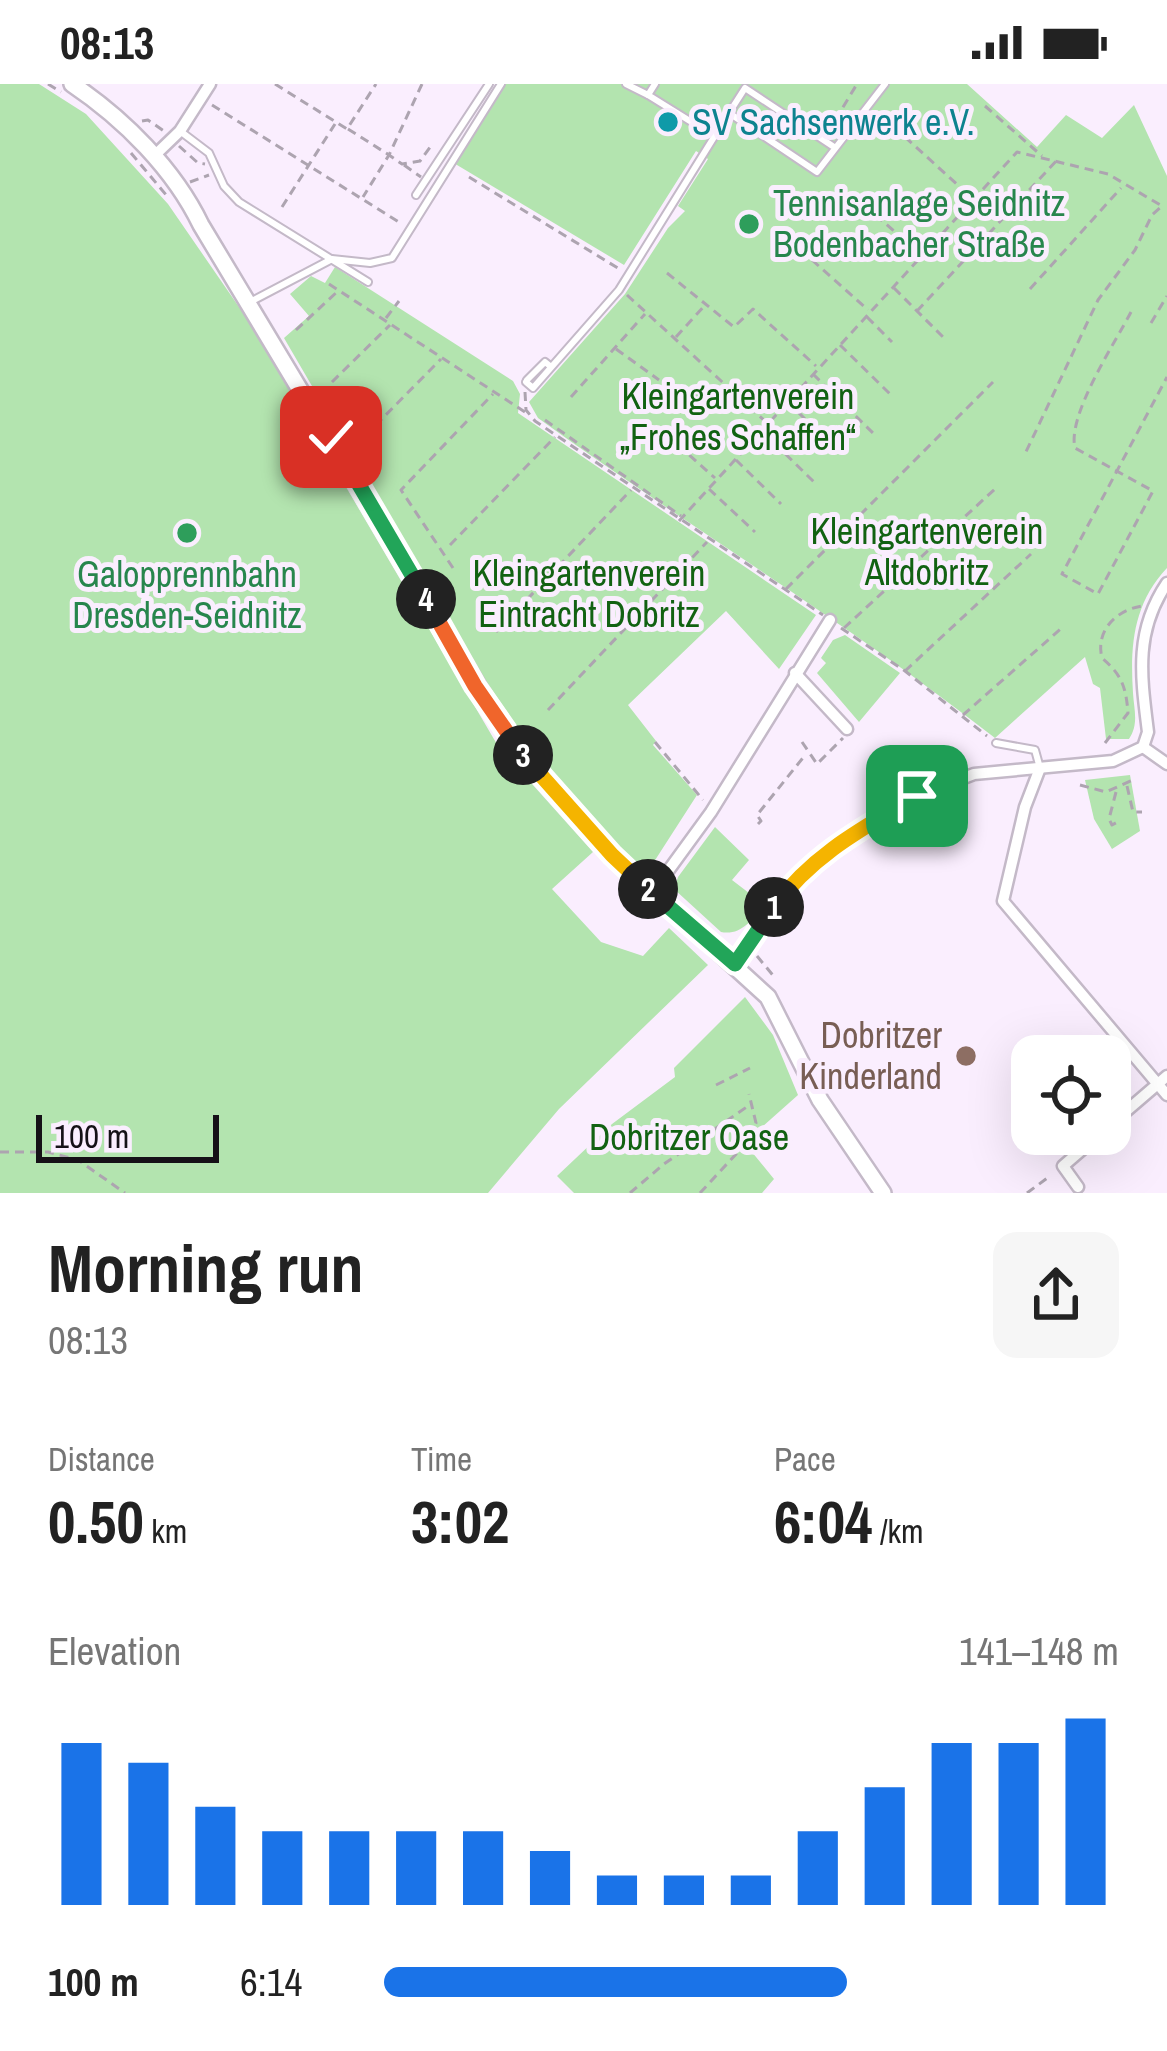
<!DOCTYPE html>
<meta charset="utf-8">
<style>
:root{--surface:#fff;--page:#f6f6f6;--text:#222;--muted:#767676;--accent:#1a73e8}
body{margin:0;font-family:"Archivo Narrow",sans-serif;background:var(--page);color:var(--text);height:100vh;display:flex;flex-direction:column;font-size:45px;white-space:nowrap}
*{box-sizing:border-box;margin:0}
p{font-size:39px;color:var(--muted)}
.icon{flex:none;width:66px;height:66px;fill:none;stroke:currentColor;stroke-width:2;stroke-linecap:round;stroke-linejoin:round}
.map{position:relative;height:1109px;overflow:hidden}
.drawer{display:flex;flex-direction:column;background:var(--surface);flex:1}
.drawer>*{flex:none}
.fabs{position:absolute;left:1011px;top:951px;display:grid;gap:24px}
.fabs a{display:grid;place-items:center;width:120px;height:120px;border-radius:24px;background:var(--surface);box-shadow:0 12px 48px #0002;font-size:60px}
.scale{position:absolute;left:36px;bottom:30px;width:183px;box-sizing:border-box;padding-left:12px;border:6px solid #151117;border-top:0;font-size:33px;line-height:42px;white-space:nowrap;color:#151117;-webkit-text-stroke:9px #faeefe;paint-order:stroke}
.pin{position:absolute;display:grid;place-items:center;width:102px;height:102px;color:#fff;margin:-51px;border-radius:24px;box-shadow:0 6px 18px #0006}
.km{position:absolute;width:60px;height:60px;margin:-30px;border-radius:50%;background:#222;color:#fff;font-size:33px;line-height:60px;text-align:center}
.round{display:grid;place-items:center;flex:none;width:126px;height:126px;border-radius:24px;background:var(--page)}
.head{display:flex;align-items:center;justify-content:space-between;height:204px;padding:0 48px}
h1{font-size:66px;font-weight:700;line-height:90px}
.metrics{display:grid;grid-template-columns:repeat(3,1fr);gap:18px;height:204px;padding:12px 48px}
.metrics div{display:grid;align-content:center}
.metrics b{font-size:60px;font-weight:700}
.metrics small{font-size:33px;font-weight:400}
.metrics p{font-size:33px}
.chart{height:336px;padding:24px 48px}
.chart p{display:flex;justify-content:space-between}
.chart svg{width:100%;height:216px;margin-top:12px;stroke:var(--accent);stroke-width:6}
ul{padding:0 48px;list-style:none;font-size:39px}
li{display:grid;grid-template-columns:192px 144px 1fr;align-items:center;height:90px}
li i{height:30px;border-radius:15px;background:var(--accent)}
.status{display:flex;justify-content:space-between;align-items:center;height:84px;padding:0 60px;background:var(--surface);direction:ltr}
.status svg{height:33px;fill:currentColor}
.map>svg:first-child{display:block}
.green{fill:#b3e4af}
.lines{fill:none;stroke-linecap:round;stroke-linejoin:round}
.service-casing{stroke:#c4b9c8;stroke-width:10}
.minor-casing{stroke:#c4b9c8;stroke-width:15}
.secondary-casing{stroke:#c4b9c8;stroke-width:20}
.path{stroke:#ada4b0;stroke-width:3;stroke-dasharray:9 6;stroke-linecap:butt}
.service{stroke:#fff;stroke-width:6}
.minor{stroke:#fff;stroke-width:10}
.secondary{stroke:#fff;stroke-width:15}
.split-1-casing{stroke:#fff;stroke-width:24}
.split-2-casing{stroke:#fff;stroke-width:24}
.split-3-casing{stroke:#fff;stroke-width:24}
.split-4-casing{stroke:#fff;stroke-width:24}
.split-5-casing{stroke:#fff;stroke-width:24}
.split-1{stroke:#f5b400;stroke-width:15}
.split-2{stroke:#22a559;stroke-width:15}
.split-3{stroke:#f5b400;stroke-width:15}
.split-4{stroke:#f0652b;stroke-width:15}
.split-5{stroke:#22a559;stroke-width:15}
.culture-dot{fill:#0f9aa8;stroke:#faeefe;stroke-width:4.5}
.leisure-dot{fill:#2e9e5b;stroke:#faeefe;stroke-width:4.5}
.education-dot{fill:#8d6e63;stroke:#faeefe;stroke-width:4.5}
.labels{text-anchor:middle;dominant-baseline:central;stroke-width:10;stroke-linejoin:round;paint-order:stroke}
.culture-label{font-size:36px;fill:#0d838f;stroke:#faeefe;text-anchor:start}
.leisure-label{font-size:36px;fill:#27864d;stroke:#faeefe;text-anchor:start}
.park-label{font-size:36px;fill:#126212;stroke:#faeefe}
.education-label{font-size:36px;fill:#785e54;stroke:#faeefe;text-anchor:end}
</style>
<div class="status"><b>08:13</b><svg viewBox="0 0 49 12"><path d="M0 12V9h3v3zM5 12V6h3v6zM10 12V3h3v9zM15 12V0h3v12zM26 1h20v11H26zM47 4h2v5h-2z"/></svg></div>
<div class="map">
<svg width="1167" height="1109" viewBox="0 0 1167 1109">
<rect width="100%" height="100%" fill="#faeefe"/>
<g class="green">
<polygon points="0,0 39,0 86,30 168,120 248,236 498,662 593,768 552,805 601,858 643,872 669,844 708,881 559,1025 488,1109 0,1109"/>
<path d="M499,0H967L1037,63L1066,31L1102,54L1134,21L1167,92V484C1133,520 1130,562 1133,609C1134,626 1139,640 1129,655H1106L1100,604L1093,600L1085,573L995,654C848,539 689,443 538,334L529,318L625,210L668,144L685,127L678,122L708,75L696,67L624,181L452,78Z"/>
<path d="M335,183L513,297L520,310L518,329L816,531L779,585L726,527L628,621L656,657L653,661L697,711L650,784C626,779 610,755 595,738C513,650 458,555 400,452C362,385 322,320 284,254L309,232L290,210L311,192L325,199Z"/>
<polygon points="845,551 900,589 859,638 817,589 826,579 821,574 833,556"/>
<polygon points="1130,691 1140,747 1112,765 1094,735 1085,696"/>
<path d="M715,743L749,776L732,796L766,822C752,835 741,852 721,848L674,805L678,793Z"/>
<polygon points="745,913 773,951 798,1011 762,1043 747,1062 774,1095 762,1109 574,1109 557,1092 612,1040 675,993 674,984"/>
</g>
<g class="lines">
<g class="service-casing">
<g id="service">
<polyline points="626,0 648,11"/>
<polyline points="655,0 648,11 714,52"/>
<polyline points="180,47 209,69 224,102 239,118 368,198"/>
<polyline points="834,63 745,4 729,29 817,88 885,0"/>
<polyline points="416,111 489,0"/>
<polyline points="252,217 332,175 370,179 392,174 501,0"/>
<polyline points="527,296 545,278 550,282"/>
<polyline points="526,298 533,304 619,206 729,29"/>
<polyline points="996,659 1035,666 1040,684"/>
</g>
</g>
<g class="minor-casing">
<g id="minor">
<polyline points="153,73 180,47 210,0"/>
<polyline points="795,589 847,645"/>
<path d="M1143,663L1148,648C1141,592 1134,548 1167,499"/>
<polyline points="1143,663 1167,680"/>
<polyline points="1040,684 1025,723 1003,817 1167,1011"/>
<polyline points="652,809 711,728 830,536"/>
<polyline points="735,880 791,801 822,771 849,750 917,712 974,690 1113,677 1143,663"/>
<polyline points="1110,1041 1167,992"/>
<polyline points="1078,1103 1063,1082 1100,1050"/>
</g>
</g>
<g class="secondary-casing">
<path id="secondary" d="M72,0C124,35 174,85 201,141L508,652L612,771L768,913L820,1016L883,1109"/>
</g>
<g class="path">
<polyline points="48,0 61,8"/>
<polyline points="275,0 347,45 376,0"/>
<polyline points="422,0 389,71 402,80 420,77 433,59"/>
<polyline points="212,21 402,140"/>
<polyline points="985,22 1042,72"/>
<polyline points="142,37 148,36 164,47"/>
<polyline points="822,42 834,38 857,0"/>
<polyline points="348,45 389,71 363,113"/>
<polyline points="905,53 972,114"/>
<polyline points="179,62 198,79 205,80"/>
<polyline points="131,69 167,112"/>
<polyline points="404,81 421,93"/>
<polyline points="469,93 621,186"/>
<polyline points="190,98 209,91"/>
<polyline points="853,111 920,170"/>
<polyline points="282,123 335,40"/>
<polyline points="812,176 868,226"/>
<polyline points="667,189 734,243 753,225 816,282"/>
<polyline points="329,200 528,330"/>
<polyline points="894,204 944,254"/>
<polyline points="1030,205 1121,104"/>
<polyline points="627,211 766,338"/>
<polyline points="917,227 1058,75"/>
<path d="M1131,228C1115,259 1067,331 1075,364L1153,407L1098,510L1062,490L1167,293"/>
<polyline points="867,233 892,258"/>
<polyline points="386,234 399,217"/>
<polyline points="1151,239 1167,212"/>
<polyline points="296,246 338,207"/>
<polyline points="676,253 706,220"/>
<polyline points="840,261 890,310"/>
<polyline points="616,265 659,296"/>
<polyline points="813,290 876,352"/>
<polyline points="332,298 390,241"/>
<polyline points="525,308 526,326 535,337 823,531"/>
<polyline points="571,313 645,230"/>
<polyline points="788,318 839,369"/>
<polyline points="545,336 681,432"/>
<polyline points="764,349 814,398"/>
<polyline points="667,351 715,394"/>
<polyline points="365,352 441,275"/>
<polyline points="736,376 781,420"/>
<polyline points="709,405 755,448"/>
<polyline points="679,437 1017,68 1108,90 1162,122 1152,131 1135,166 1098,216 1024,372"/>
<polyline points="450,461 555,353"/>
<polyline points="453,484 401,406 493,310"/>
<polyline points="786,505 993,298"/>
<polyline points="841,544 905,587 987,652"/>
<polyline points="844,544 996,404"/>
<polyline points="496,548 631,406"/>
<polyline points="905,587 1031,470"/>
<polyline points="548,626 707,458"/>
<polyline points="963,631 1064,542"/>
<polyline points="655,658 703,716"/>
<polyline points="802,658 817,680 843,654"/>
<path d="M1105,659L1128,629C1126,602 1121,590 1102,574C1095,547 1116,526 1142,522"/>
<polyline points="1080,701 1106,708 1135,695"/>
<polyline points="1127,702 1133,728 1142,728"/>
<polyline points="1116,708 1109,735 1112,741 1121,736"/>
<polyline points="758,740 761,737 757,731 806,670"/>
<polyline points="757,872 776,895"/>
<polyline points="716,1001 750,984"/>
<polyline points="0,1068 48,1068 78,1076 125,1109"/>
<polyline points="630,1109 664,1080 751,1020"/>
<polyline points="700,1109 750,1055 756,1039 749,1010"/>
<polyline points="1027,1109 1050,1092"/>
</g>
<use href="#service" class="service"/>
<use href="#minor" class="minor"/>
<use href="#secondary" class="secondary"/>
</g>
<g class="lines">
<g class="split-1-casing">
<path id="split-1" d="M774,823C812,771 863,744 917,712"/>
</g>
<g class="split-2-casing">
<polyline id="split-2" points="648,805 735,880 774,823"/>
</g>
<g class="split-3-casing">
<polyline id="split-3" points="523,671 612,771 648,805"/>
</g>
<g class="split-4-casing">
<polyline id="split-4" points="426,515 475,602 523,671"/>
</g>
<g class="split-5-casing">
<polyline id="split-5" points="331,353 426,515"/>
</g>
<use href="#split-1" class="split-1"/>
<use href="#split-2" class="split-2"/>
<use href="#split-3" class="split-3"/>
<use href="#split-4" class="split-4"/>
<use href="#split-5" class="split-5"/>
</g>
<circle class="culture-dot" cx="668" cy="38" r="12"/>
<g class="leisure-dot">
<circle cx="749" cy="140" r="12"/>
<circle cx="187" cy="449" r="12"/>
</g>
<circle class="education-dot" cx="966" cy="972" r="12"/>
<g class="labels">
<g class="culture-label">
<text x="692" y="38">SV Sachsenwerk e.V.</text>
</g>
<g class="leisure-label">
<text x="773" y="119">Tennisanlage Seidnitz<tspan x="773" dy="41">Bodenbacher Straße</tspan></text>
<text x="187" y="490" text-anchor="middle">Galopprennbahn<tspan x="187" dy="41">Dresden-Seidnitz</tspan></text>
</g>
<g class="park-label">
<text x="738" y="312">Kleingartenverein<tspan x="738" dy="41">„Frohes Schaffen“</tspan></text>
<text x="927" y="447">Kleingartenverein<tspan x="927" dy="41">Altdobritz</tspan></text>
<text x="589" y="489">Kleingartenverein<tspan x="589" dy="41">Eintracht Dobritz</tspan></text>
<text x="689" y="1053">Dobritzer Oase</text>
</g>
<g class="education-label">
<text x="942" y="951">Dobritzer<tspan x="942" dy="41">Kinderland</tspan></text>
</g>
</g>
</svg>
<div class="fabs">
<a><svg class="icon" aria-label="locate" viewBox="0 0 24 24"><circle cx="12" cy="12" r="6"/><path d="M12 2v4M12 18v4M2 12h4M18 12h4"/></svg></a>
</div>
<div class="scale">100 m</div>
<div class="pin" style="left:917px;top:712px;background:#1e9e55"><svg class="icon" aria-label="arrive" viewBox="0 0 24 24"><path d="M6 21V4h12l-3 4 3 4H6"/></svg></div>
<div class="pin" style="left:331px;top:353px;background:#d93025"><svg class="icon" aria-label="check" viewBox="0 0 24 24"><path d="M5 12l5 5 9-10"/></svg></div>
<b class="km" style="left:774px;top:823px">1</b>
<b class="km" style="left:648px;top:805px">2</b>
<b class="km" style="left:523px;top:671px">3</b>
<b class="km" style="left:426px;top:515px">4</b>
</div>
<section class="drawer">
<div class="head"><div><h1>Morning run</h1><p>08:13</p></div><a class="round"><svg class="icon" aria-label="share" viewBox="0 0 24 24"><path d="M12 15V3M7 8l5-5 5 5M5 13v7h14v-7"/></svg></a></div>
<div class="metrics">
<div><p>Distance</p><b>0.50<small> km</small></b></div>
<div><p>Time</p><b>3:02</b></div>
<div><p>Pace</p><b>6:04<small> /km</small></b></div>
</div>
<div class="chart"><p><span>Elevation</span>141–148 m</p>
<svg viewBox="0 0 160 44" preserveAspectRatio="none"><path d="M5 44V11M15 44V15M25 44V24M35 44V29M45 44V29M55 44V29M65 44V29M75 44V33M85 44V38M95 44V38M105 44V38M115 44V29M125 44V20M135 44V11M145 44V11M155 44V6"/></svg>
</div>
<ul>
<li><b>100 m</b>6:14<i style="width:63%"></i></li>
</ul>
</section>
